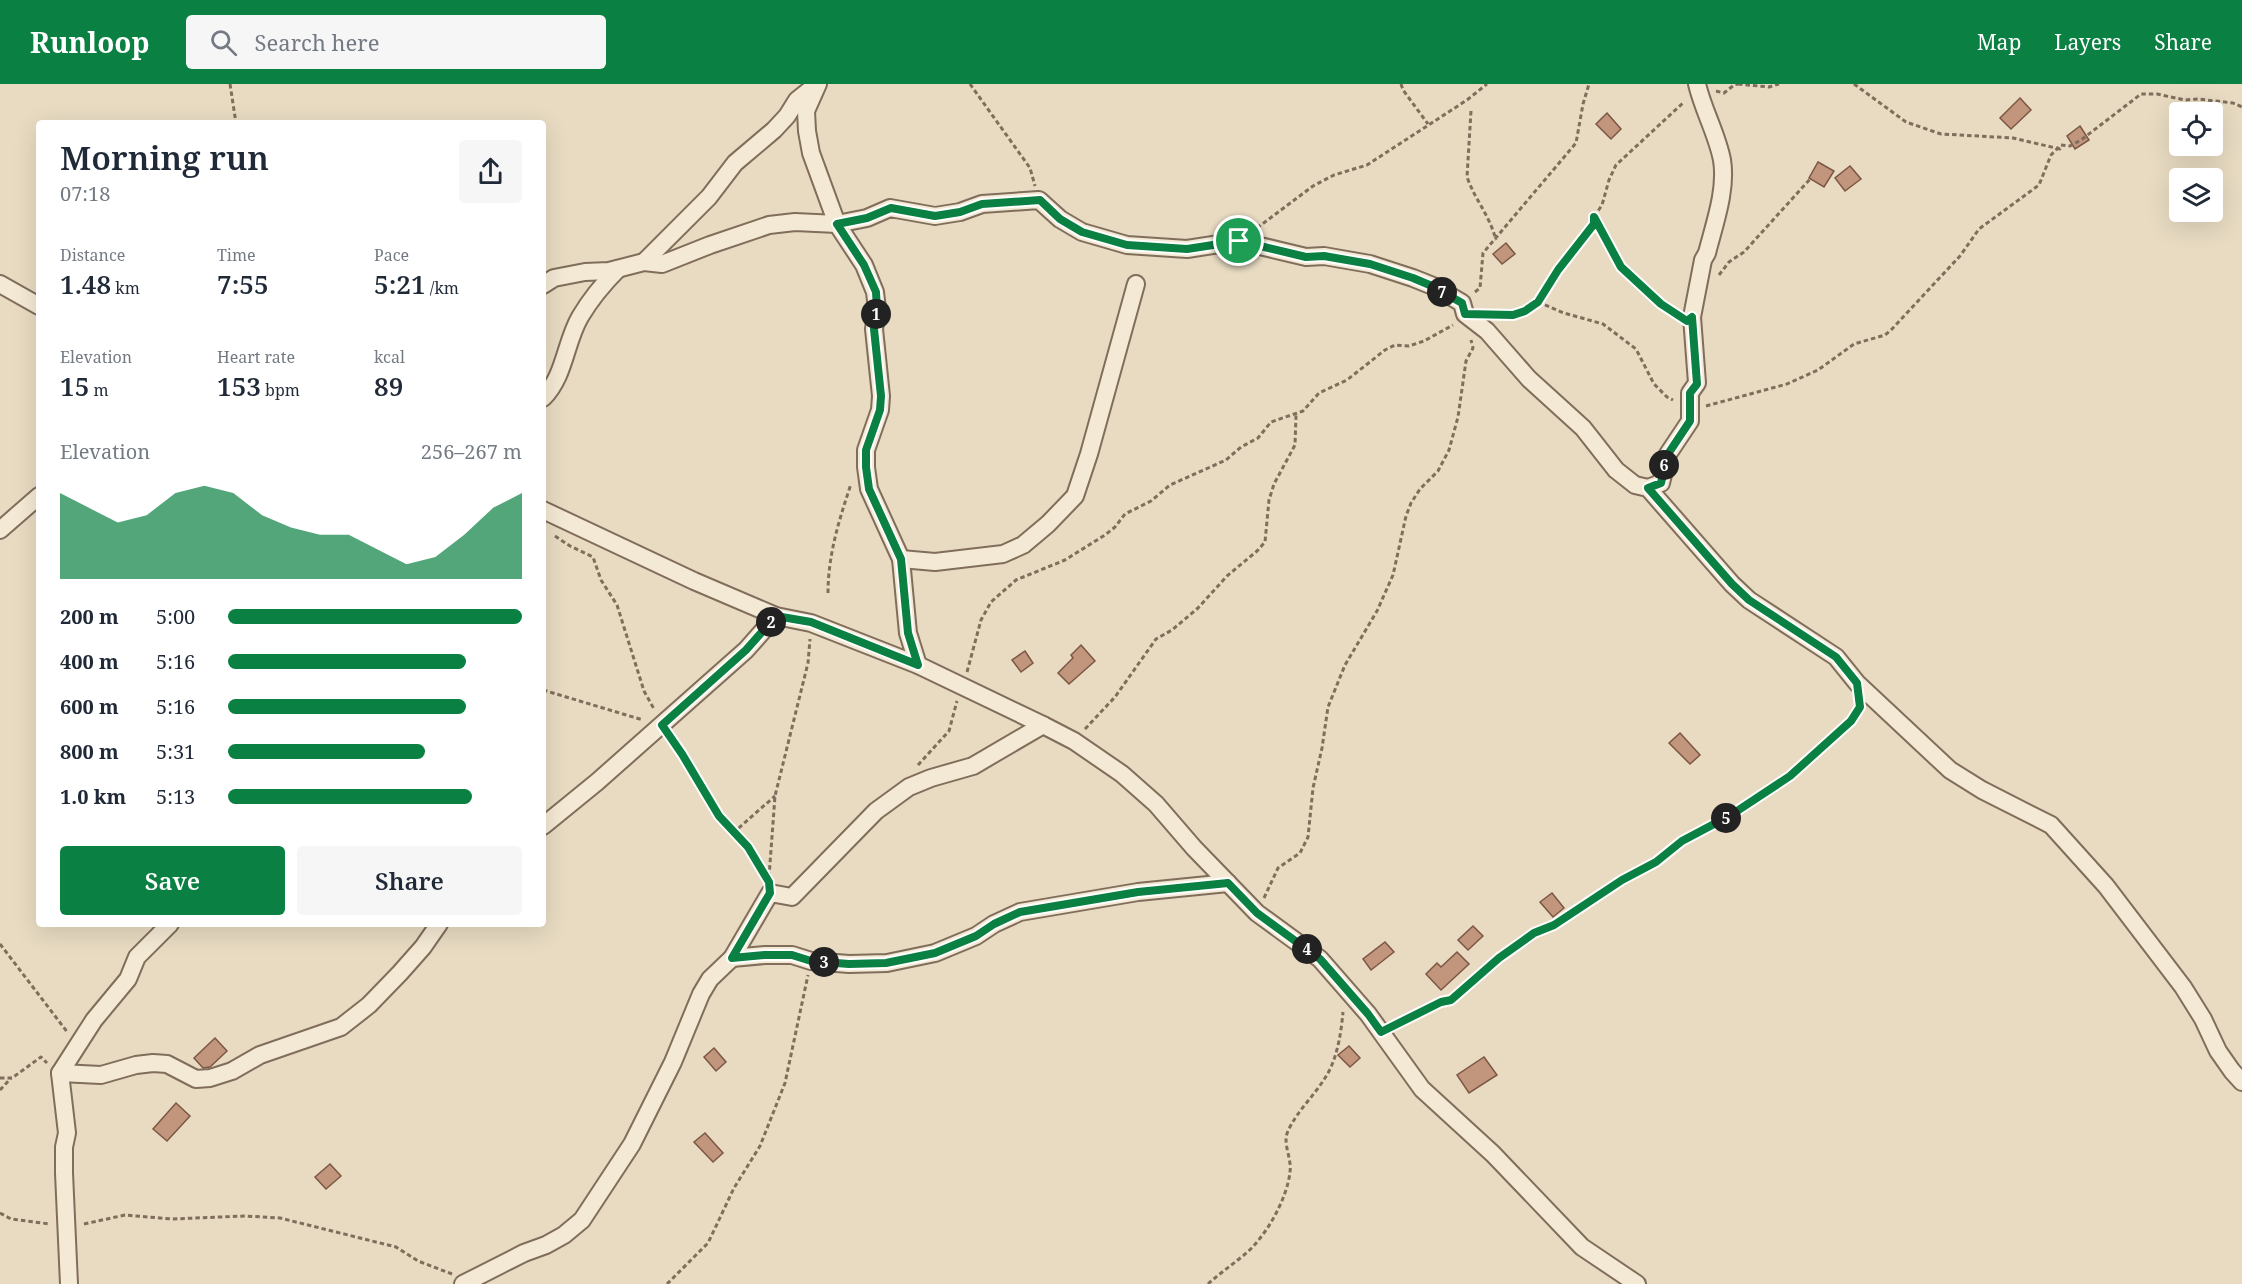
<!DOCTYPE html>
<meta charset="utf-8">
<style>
:root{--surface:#fff;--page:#f6f6f7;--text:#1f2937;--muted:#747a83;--accent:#0b8043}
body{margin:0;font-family:"Noto Serif",serif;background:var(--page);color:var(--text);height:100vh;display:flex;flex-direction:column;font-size:22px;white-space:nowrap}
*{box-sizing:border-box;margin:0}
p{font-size:20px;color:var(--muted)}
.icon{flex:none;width:33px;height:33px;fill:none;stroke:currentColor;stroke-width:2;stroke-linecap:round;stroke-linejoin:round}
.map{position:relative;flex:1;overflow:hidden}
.drawer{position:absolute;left:36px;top:36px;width:510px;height:807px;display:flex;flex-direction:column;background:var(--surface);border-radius:6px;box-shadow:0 6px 24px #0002}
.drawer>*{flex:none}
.tools{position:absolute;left:2169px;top:18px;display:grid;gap:12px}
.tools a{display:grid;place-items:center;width:54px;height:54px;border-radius:6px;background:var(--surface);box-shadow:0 6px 24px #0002;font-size:30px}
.pin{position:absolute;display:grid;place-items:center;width:51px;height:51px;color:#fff;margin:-26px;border:3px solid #fff;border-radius:50%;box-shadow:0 2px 6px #0007}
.km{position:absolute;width:30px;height:30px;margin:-15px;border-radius:50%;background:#222;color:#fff;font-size:16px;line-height:30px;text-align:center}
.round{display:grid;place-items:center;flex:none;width:63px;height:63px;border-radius:6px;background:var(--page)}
.summary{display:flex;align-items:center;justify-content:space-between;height:102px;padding:0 24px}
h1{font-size:33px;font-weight:600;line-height:45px}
.metrics{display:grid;grid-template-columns:repeat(3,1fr);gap:9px;height:102px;padding:6px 24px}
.metrics div{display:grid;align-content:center}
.metrics b{font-size:26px;font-weight:600}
.metrics small{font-size:16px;font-weight:400}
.metrics p{font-size:16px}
.chart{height:168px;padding:12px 24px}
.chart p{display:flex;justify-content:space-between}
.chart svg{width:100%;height:108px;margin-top:6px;fill:var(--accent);opacity:.7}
.primary-button{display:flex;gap:12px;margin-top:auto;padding:12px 24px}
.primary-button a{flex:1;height:69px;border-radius:6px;background:var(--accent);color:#fff;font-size:24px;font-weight:600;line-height:69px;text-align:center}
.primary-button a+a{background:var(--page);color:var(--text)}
ul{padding:0 24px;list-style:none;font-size:20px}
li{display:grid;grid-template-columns:96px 72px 1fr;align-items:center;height:45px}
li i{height:15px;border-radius:8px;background:var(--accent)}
header{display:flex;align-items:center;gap:36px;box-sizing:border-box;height:84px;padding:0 30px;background:var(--accent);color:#fff}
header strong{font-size:28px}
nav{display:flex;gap:33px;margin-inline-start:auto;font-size:21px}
.search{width:420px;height:54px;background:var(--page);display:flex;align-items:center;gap:15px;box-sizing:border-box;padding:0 21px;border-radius:6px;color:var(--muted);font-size:22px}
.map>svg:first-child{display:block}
.building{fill:#c2967c;stroke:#7c5744;stroke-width:1.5}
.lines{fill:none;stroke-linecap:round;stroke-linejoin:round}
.minor-casing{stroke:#806d5b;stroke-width:20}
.path{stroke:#806d5b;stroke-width:3;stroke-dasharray:4.5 3;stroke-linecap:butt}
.minor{stroke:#f4e9d4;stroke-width:16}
.route-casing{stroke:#fff;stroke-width:12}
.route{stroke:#0b8043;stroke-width:8}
</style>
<header>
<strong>Runloop</strong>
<div class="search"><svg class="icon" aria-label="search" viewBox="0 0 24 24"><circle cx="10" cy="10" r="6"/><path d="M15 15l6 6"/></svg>Search here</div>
<nav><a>Map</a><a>Layers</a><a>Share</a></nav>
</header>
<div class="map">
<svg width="2242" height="1200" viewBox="0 0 2242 1200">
<rect width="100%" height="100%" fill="#e8dbc2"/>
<g class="building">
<polygon points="2020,14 2031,26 2011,45 2000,34"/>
<polygon points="1607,29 1621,45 1611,55 1596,40"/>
<polygon points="2080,42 2089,56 2075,65 2067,52"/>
<polygon points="1818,78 1834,87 1824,103 1809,94"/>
<polygon points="1850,82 1861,95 1845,107 1835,94"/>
<polygon points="1506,159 1515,170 1502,180 1493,170"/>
<polygon points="1081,561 1095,577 1069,600 1058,589 1073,574 1071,571"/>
<polygon points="1025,567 1033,579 1021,588 1012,576"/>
<polygon points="1680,649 1700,671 1690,680 1669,659"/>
<polygon points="1552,809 1564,824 1553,833 1540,818"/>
<polygon points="1473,842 1483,852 1468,866 1458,856"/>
<polygon points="1385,858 1394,868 1371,886 1363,875"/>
<polygon points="1457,868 1469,880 1441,906 1426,890 1437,879 1441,883"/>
<polygon points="215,954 227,967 210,983 203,984 194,974"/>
<polygon points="1349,962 1360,974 1350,983 1338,971"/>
<polygon points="714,964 726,978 716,987 704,973"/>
<polygon points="1484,973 1497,991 1469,1009 1457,991"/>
<polygon points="176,1019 190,1032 167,1057 153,1045"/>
<polygon points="705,1049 723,1069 713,1078 694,1058"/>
<polygon points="330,1080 341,1092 326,1105 315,1093"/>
</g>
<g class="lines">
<g class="minor-casing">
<g id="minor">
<polyline points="818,0 806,27 807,47 811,69 837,140 864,181 875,208 877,225 874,245 881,312 880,326 866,366 866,383 869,405 901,475 908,549 918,581"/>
<polyline points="644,178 709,113 735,79 774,46 787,32 797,16 816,1"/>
<polyline points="0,200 39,222"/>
<polyline points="543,201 554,194 585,188 609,187 644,178 662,180 710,161 769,141 795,138 837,140 867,134 890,124 935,132 960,128 982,120 1039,116 1060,135 1082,148 1127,161 1187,165 1239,157 1306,173 1324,172 1370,180 1413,194 1433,202 1462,219 1465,230 1487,247 1529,295 1583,344 1616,386 1635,401 1648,404 1732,500 1749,516 1836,573 1857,599 1950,686 1982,706 2051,741 2106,802 2183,903 2203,935 2218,967 2232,987 2242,998"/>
<path d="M543,314C565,292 565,259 580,233C590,216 604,199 618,185"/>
<path d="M1648,404L1661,399L1668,370L1690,337V309L1697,299L1692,233L1703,176L1707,169C1714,141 1727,106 1722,76C1717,50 1703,26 1697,0"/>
<polyline points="543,426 694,497 776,532 811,539 918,581 1043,641 1074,657 1122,690 1156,720 1194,764 1257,829 1320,875 1368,930 1422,1005 1493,1070 1582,1163 1637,1200"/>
<polyline points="0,446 39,412"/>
<polyline points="901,475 935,478 1003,470 1023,461 1048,440 1075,412 1089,370 1136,200"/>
<polyline points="543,742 597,698 746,566 776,532"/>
<polyline points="732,874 765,871 792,871 811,877 849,880 887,879 935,869 976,852 994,840 1020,828 1138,808 1228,799"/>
<polyline points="60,989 101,991 136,981 153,979 167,980 196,995 210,994 232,987 260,971 341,943 369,921 400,889 423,863 439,840"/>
<polyline points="69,1200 64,1089 64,1063 67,1049 60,989 94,936 128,895 137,873 170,840"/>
<polyline points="463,1200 524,1169 546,1161 564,1151 582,1136 632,1060 673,978 701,910 710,895 732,874 770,809 792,813 876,727 909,703 931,694 973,682 1043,641"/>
</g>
</g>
<g class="path">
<polyline points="230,0 236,39"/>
<polyline points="970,0 1030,84 1035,102"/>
<polyline points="1401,0 1403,6 1428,40"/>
<polyline points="1738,0 1769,3 1779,0"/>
<polyline points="1854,0 1906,38 1941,50 2013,54 2060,65 2060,62"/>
<polyline points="1716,7 1724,9 1734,1 1738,0"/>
<path d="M1471,27L1467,93C1475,116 1489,130 1496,156"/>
<polyline points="1594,133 1621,183 1661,220 1675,230"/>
<polyline points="1257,144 1313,102 1334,91 1367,81 1467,16 1487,0"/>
<polyline points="1719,191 1729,178 1744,168 1811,94"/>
<polyline points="1475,208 1480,204 1483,169 1576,59 1583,20 1589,0"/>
<polyline points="1538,218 1564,229 1603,240 1636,265 1654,300 1667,313 1673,316"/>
<polyline points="1495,230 1513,231 1525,227 1538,218 1558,186 1594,140 1594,133 1602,121 1609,96 1616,81 1684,18"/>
<polyline points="1706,322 1787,300 1818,286 1854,260 1885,251 1891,246 1960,172 1979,145 2039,101 2051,71 2061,61 2070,62 2081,56 2141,10 2157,10 2185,16 2198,15 2233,19 2242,23"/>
<polyline points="555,452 570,462 593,473 601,496 617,521 644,607 654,625"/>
<path d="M828,509C828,471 839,436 851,400"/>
<polyline points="967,588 981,536 991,518 1016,496 1065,476 1105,451 1115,443 1125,430 1151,417 1170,401 1226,376 1241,363 1258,354 1271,338 1303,327 1319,309 1347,296 1385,266 1395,261 1409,262 1424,257 1453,241"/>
<polyline points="543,606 643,636"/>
<polyline points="1085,645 1115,613 1156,555 1172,546 1198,524 1227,492 1257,467 1265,458 1269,416 1274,400 1295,361 1296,331"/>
<polyline points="671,654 719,732 748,763 767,794"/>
<polyline points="918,681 949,647 957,617"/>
<polyline points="733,749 775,712"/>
<polyline points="769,793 775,712 808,579 810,555"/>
<polyline points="1264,814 1278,784 1300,769 1308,753 1313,704 1322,664 1328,623 1345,581 1377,527 1393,491 1406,432 1411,419 1420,405 1438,387 1449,366 1458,333 1466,277 1473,264 1471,256"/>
<polyline points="0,860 68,949"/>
<polyline points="1396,941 1441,918 1451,916 1499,874 1523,857 1534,849 1554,841 1622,796 1656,778 1682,757 1731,731 1790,692 1851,637 1859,624"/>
<polyline points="0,994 12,994 41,973 47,979"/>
<polyline points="0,1006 11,994"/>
<polyline points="0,1129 11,1135 50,1140"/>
<polyline points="84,1140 125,1131 172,1135 245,1132 280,1134 396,1163 418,1177 452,1190"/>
<polyline points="667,1200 708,1159 734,1104 760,1062 785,999 808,891"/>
<path d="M1208,1200C1220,1189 1232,1181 1244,1171C1266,1153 1287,1115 1290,1088C1292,1074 1282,1059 1288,1047C1297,1027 1314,1012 1325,994C1337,976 1341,950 1343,928"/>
</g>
<use href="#minor" class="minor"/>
</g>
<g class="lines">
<g class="route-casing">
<polygon id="route" points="1040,116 1060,135 1082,148 1127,161 1187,165 1239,157 1306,173 1324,172 1370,180 1413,194 1432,202 1462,219 1465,230 1513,231 1525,227 1538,218 1558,186 1594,140 1594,133 1621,183 1661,220 1687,237 1692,233 1697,300 1690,309 1690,337 1668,370 1661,399 1648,404 1732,500 1749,516 1836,573 1857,599 1860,623 1851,637 1790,692 1731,731 1682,757 1656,778 1622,796 1554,841 1534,849 1523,857 1499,874 1451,916 1441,918 1381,948 1368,930 1320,875 1257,829 1228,799 1138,808 1020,828 994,840 976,852 935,869 886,879 849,880 811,877 792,871 765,871 732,874 770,809 769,798 748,763 719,732 682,670 662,641 746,566 776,532 811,538 918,581 908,549 901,475 869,405 866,383 866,366 880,326 881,312 874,245 877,225 876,208 864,181 837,140 867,134 891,124 935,132 960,128 982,120"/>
</g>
<use href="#route" class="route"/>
</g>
</svg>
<div class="tools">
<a><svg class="icon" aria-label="locate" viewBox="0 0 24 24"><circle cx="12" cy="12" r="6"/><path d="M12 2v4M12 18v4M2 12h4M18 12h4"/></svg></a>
<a><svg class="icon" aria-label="layers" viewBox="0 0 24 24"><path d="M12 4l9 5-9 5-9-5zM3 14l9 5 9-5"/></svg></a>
</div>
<div class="pin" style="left:1239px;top:157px;background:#1e9e55"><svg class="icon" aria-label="arrive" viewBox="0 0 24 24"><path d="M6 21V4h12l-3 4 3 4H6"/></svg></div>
<b class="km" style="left:876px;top:230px">1</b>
<b class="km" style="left:771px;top:538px">2</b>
<b class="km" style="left:824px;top:878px">3</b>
<b class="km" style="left:1307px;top:865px">4</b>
<b class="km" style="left:1726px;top:734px">5</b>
<b class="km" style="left:1664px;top:381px">6</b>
<b class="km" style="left:1442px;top:208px">7</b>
<section class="drawer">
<div class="summary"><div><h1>Morning run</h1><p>07:18</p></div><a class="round"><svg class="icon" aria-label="share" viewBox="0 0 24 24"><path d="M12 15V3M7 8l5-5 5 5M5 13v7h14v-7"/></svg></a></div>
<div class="metrics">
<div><p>Distance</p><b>1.48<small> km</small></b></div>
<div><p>Time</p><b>7:55</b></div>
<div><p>Pace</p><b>5:21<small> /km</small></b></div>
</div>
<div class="metrics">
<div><p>Elevation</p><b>15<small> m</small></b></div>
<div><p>Heart rate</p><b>153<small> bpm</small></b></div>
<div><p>kcal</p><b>89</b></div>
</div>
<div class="chart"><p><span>Elevation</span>256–267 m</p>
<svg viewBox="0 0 160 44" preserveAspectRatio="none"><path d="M0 44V9L10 15L20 21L30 18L40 9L50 6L60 9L70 18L80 23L90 26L100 26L110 32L120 38L130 35L140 26L150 15L160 9V44z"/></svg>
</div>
<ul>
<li><b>200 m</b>5:00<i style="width:100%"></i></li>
<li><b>400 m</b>5:16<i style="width:81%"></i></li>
<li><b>600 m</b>5:16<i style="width:81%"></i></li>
<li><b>800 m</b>5:31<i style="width:67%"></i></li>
<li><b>1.0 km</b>5:13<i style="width:83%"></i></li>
</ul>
<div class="primary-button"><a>Save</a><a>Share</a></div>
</section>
</div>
